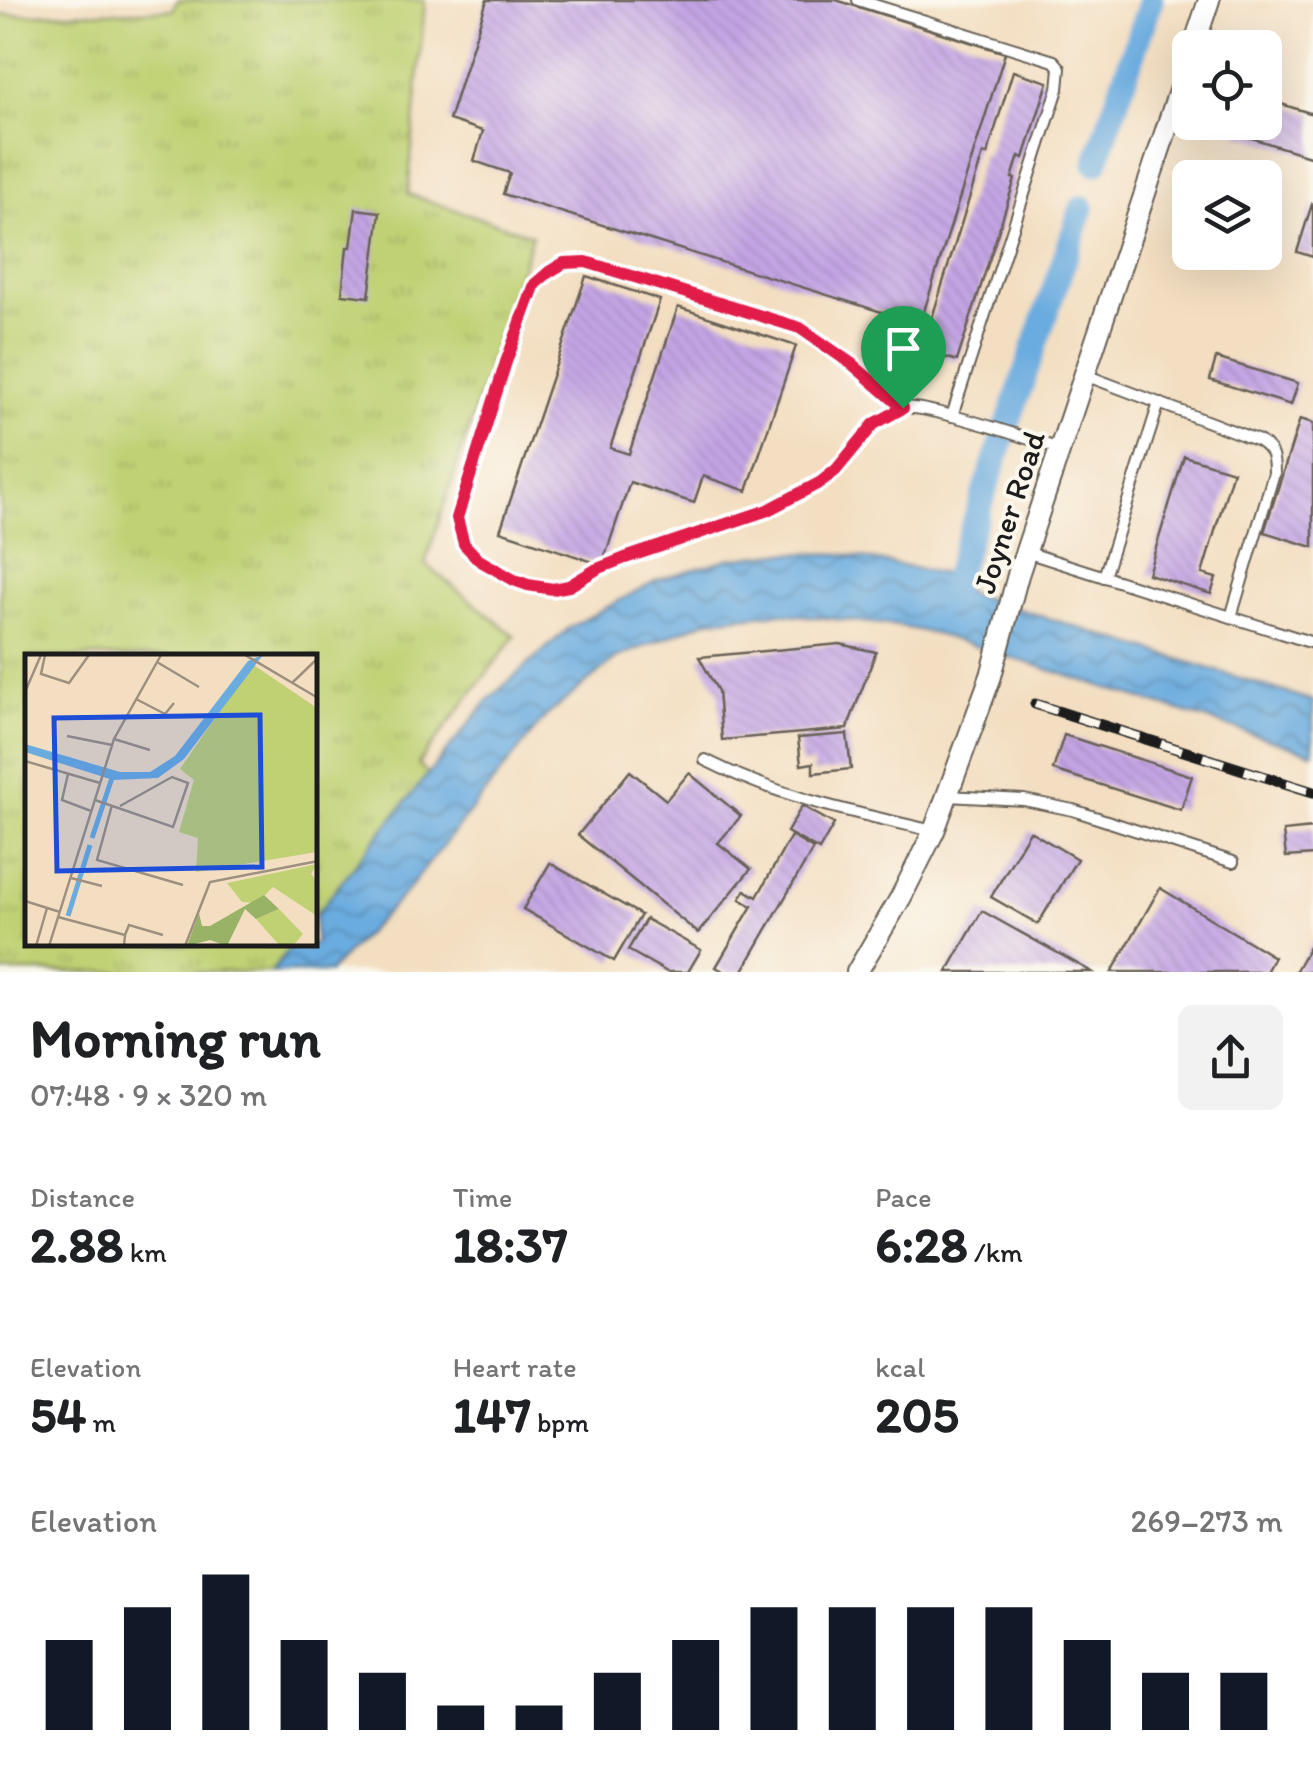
<!DOCTYPE html>
<meta charset="utf-8">
<style>
:root{--surface:#fff;--page:#f2f2f2;--text:#202124;--muted:#757577;--accent:#111827}
body{margin:0;font-family:Itim,sans-serif;background:var(--page);color:var(--text);height:100vh;display:flex;flex-direction:column;font-size:38px;white-space:nowrap}
*{box-sizing:border-box;margin:0}
p{font-size:32px;color:var(--muted)}
.icon{flex:none;width:55px;height:55px;fill:none;stroke:currentColor;stroke-width:2;stroke-linecap:round;stroke-linejoin:round}
.map{position:relative;height:972px;overflow:hidden}
.side{display:flex;flex-direction:column;background:var(--surface);flex:1}
.side>*{flex:none}
.controls{position:absolute;left:1172px;top:30px;display:grid;gap:20px}
.controls a{display:grid;place-items:center;width:110px;height:110px;border-radius:15px;background:var(--surface);box-shadow:0 10px 40px #0002;font-size:50px}
.pin{position:absolute;display:grid;place-items:center;width:85px;height:85px;color:#fff;margin:-102px -42px;border-radius:50% 50% 50% 0;rotate:-45deg;box-shadow:0 0 10px #0007}
.pin .icon{rotate:45deg}
.round{display:grid;place-items:center;flex:none;width:105px;height:105px;border-radius:15px;background:var(--page)}
.head{display:flex;align-items:center;justify-content:space-between;height:170px;padding:0 30px}
h1{font-size:55px;font-weight:700;line-height:75px}
.metrics{display:grid;grid-template-columns:repeat(3,1fr);gap:15px;height:170px;padding:10px 30px}
.metrics div{display:grid;align-content:center}
.metrics b{font-size:50px;font-weight:700}
.metrics small{font-size:28px;font-weight:400}
.metrics p{font-size:28px}
.chart{height:280px;padding:20px 30px}
.chart p{display:flex;justify-content:space-between}
.chart svg{width:100%;height:180px;margin-top:10px;stroke:var(--accent);stroke-width:6}
.map>svg:first-child{display:block}
.grass{fill:url(#grass-tufts);stroke:#6e7648;stroke-width:2.5}
.water{fill:url(#water-waves);stroke:#44647e;stroke-width:2.5}
.lines{fill:none;stroke-linecap:round;stroke-linejoin:round}
.canal{stroke:#6bacdf;stroke-width:25}
.building{fill:url(#building-back-hatch)}
.service-casing{stroke:#676056;stroke-width:14}
.minor-casing{stroke:#676056;stroke-width:24}
.service{stroke:#fff;stroke-width:10}
.minor{stroke:#fff;stroke-width:20}
.rail-casing{stroke:#1c1c1c;stroke-width:11}
.rail{stroke:#fbf7ec;stroke-width:8;stroke-dasharray:22;stroke-linecap:butt}
.route-casing{stroke:#fff;stroke-width:20}
.route{stroke:#e11d48;stroke-width:12}
.labels{text-anchor:middle;dominant-baseline:central;stroke-width:8;stroke-linejoin:round;paint-order:stroke}
.street-label{font-size:32px;fill:#1c1c1c;stroke:#fbf7ec}
.inset-river{fill:none;stroke:#6bacdf;stroke-width:5}
.inset-road{fill:none;stroke:#9d907f;stroke-width:2.5}
.view{fill:#1d4ed8;fill-opacity:0.15;stroke:#1d4ed8;stroke-width:5}
.inset-edge{fill:none;stroke:#1c1c1c;stroke-width:5}
</style>
<div class="map">
<svg width="1313" height="972" viewBox="0 0 1313 972">
<defs>
<pattern id="grass-tufts" width="24" height="20" patternUnits="userSpaceOnUse" patternTransform="scale(2.5)"><rect width="24" height="20" fill="#c0d174"/><path d="M3 7l-1-3M5 7V3M7 7l1-3M15 17l-1-3M17 17v-4M19 17l1-3" fill="none" stroke="#a4b364"/></pattern>
<pattern id="water-waves" width="16" height="10" patternUnits="userSpaceOnUse" patternTransform="scale(2.5)"><rect width="16" height="10" fill="#6bacdf"/><path d="M0 5q4-4 8 0t8 0" fill="none" stroke="#578bb4"/></pattern>
<pattern id="building-back-hatch" width="6" height="6" patternUnits="userSpaceOnUse" patternTransform="scale(2.5)"><rect width="6" height="6" fill="#c3a5e4"/><path d="M-1 5l2 2M0 0l6 6M5-1l2 2" fill="none" stroke="#a78dc3"/></pattern>
</defs>
<rect width="100%" height="100%" fill="#fbf7ec"/>
<filter id="ink" filterUnits="userSpaceOnUse"><feTurbulence type="fractalNoise" baseFrequency=".01" numOctaves="2"/><feDisplacementMap in="SourceGraphic" scale="20" xChannelSelector="R" yChannelSelector="G"/><feConvolveMatrix kernelMatrix="1 2 1 2 8 2 1 2 1" color-interpolation-filters="sRGB"/></filter>
<filter id="wash" filterUnits="userSpaceOnUse"><feTurbulence type="fractalNoise" baseFrequency=".0048" numOctaves="4" result="noise"/><feDisplacementMap in="SourceGraphic" scale="40" xChannelSelector="R" yChannelSelector="G"/><feGaussianBlur stdDeviation="2.25" result="paint"/><feColorMatrix in="noise" values="0 0 0 0 0 0 0 0 0 0 0 0 0 0 0 0 0 1.4 0 .05"/><feComposite in="paint" operator="in"/></filter>
<g filter="url(#wash)">
<rect width="100%" height="100%" fill="#f3dec1"/>
<polygon class="grass" points="177,0 425,0 408,194 532,235 425,564 515,636 418,764 428,774 315,916 315,657 28,657 28,944 292,945 271,972 0,972 0,15 173,10"/>
<polygon class="water" points="779,553 841,554 944,574 962,584 962,589 968,593 1313,701 1313,753 939,635 900,626 779,613 709,620 618,657 545,717 407,891 329,972 271,972 292,945 315,944 315,916 365,852 489,699 569,628 657,580 728,559"/>
<g class="lines">
<g class="canal">
<polyline points="1096,163 1151,0"/>
<polyline points="946,604 1082,208"/>
</g>
</g>
<g id="blocks">
<g class="building">
<polygon points="487,0 836,0 1005,53 920,324 503,194 510,173 474,161 483,131 449,120"/>
<polygon points="1013,71 1048,82 1024,158 1019,156 1012,178 1015,179 957,361 922,350 983,154 987,155"/>
<polygon points="1265,99 1313,114 1313,157 1238,134 1242,122 1265,122"/>
<polygon points="1312,204 1313,205 1313,257 1297,252"/>
<polygon points="356,209 380,212 369,297 342,294 347,247 351,247"/>
<polygon points="586,276 660,300 610,448 629,454 678,307 796,346 747,491 703,476 694,503 630,482 602,565 500,531"/>
<polygon points="1216,358 1298,383 1291,405 1210,380"/>
<polygon points="1300,419 1313,423 1313,547 1264,532"/>
<polygon points="1184,456 1233,471 1202,574 1216,578 1211,594 1148,574"/>
<polygon points="840,644 876,652 847,729 722,740 718,691 699,657"/>
<polygon points="847,734 851,769 813,773 813,763 801,765 798,738"/>
<polygon points="1064,735 1192,776 1181,810 1053,770"/>
<polygon points="630,771 666,800 689,773 741,816 718,843 751,869 698,933 578,835"/>
<polygon points="802,806 834,824 819,850 787,832"/>
<polygon points="1313,828 1313,855 1286,857 1283,831"/>
<polygon points="1030,831 1077,859 1038,924 991,897"/>
<polygon points="791,836 813,849 742,972 725,972 716,967 752,906 740,899 745,890 757,897"/>
<polygon points="550,863 641,915 614,961 523,909"/>
<polygon points="1160,888 1274,957 1266,972 1112,972"/>
<polygon points="982,911 1092,972 947,972"/>
<polygon points="646,919 701,950 688,972 667,972 628,950"/>
<polygon points="1313,940 1313,972 1295,972"/>
</g>
</g>
</g>
<g filter="url(#ink)">
<use href="#blocks" fill-opacity="0" stroke="#676056" stroke-width="2.5"/>
<g class="lines">
<g class="service-casing">
<g id="service">
<polyline points="858,0 1054,61 1060,68 1058,89 952,416"/>
<path d="M1085,375L1259,441C1272,450 1274,456 1274,473L1231,617"/>
<path d="M903,408L851,363L800,328L585,262C559,264 540,273 528,298L462,497C454,530 460,548 489,567C507,579 532,589 553,589C572,588 603,566 623,559C689,533 761,521 821,482C851,463 866,412 906,408C915,407 926,410 936,412C978,421 1019,436 1060,449"/>
<polyline points="1026,552 1313,643"/>
<polyline points="1104,577 1159,403"/>
<path d="M705,760C781,798 852,812 934,831"/>
<polyline points="947,796 1024,800 1073,810 1233,862"/>
</g>
</g>
<g class="minor-casing">
<g id="minor">
<polyline points="1193,48 1209,0"/>
<polyline points="857,972 901,897 934,831 991,676 1018,575 1190,58"/>
</g>
</g>
<use href="#service" class="service"/>
<use href="#minor" class="minor"/>
<g class="rail-casing">
<polyline id="rail" points="1035,704 1313,792"/>
</g>
<use href="#rail" class="rail"/>
</g>
</g>
<g class="lines" filter="url(#ink)">
<g class="route-casing">
<polygon id="route" points="586,262 800,328 852,364 903,408 874,424 836,470 821,482 768,510 625,558 597,569 569,586 553,589 528,585 514,580 479,560 464,544 457,518 506,362 535,284 549,272 564,263"/>
</g>
<use href="#route" class="route"/>
</g>
<g class="labels">
<g class="street-label">
<text transform="translate(1009 512) rotate(-72)">Joyner Road</text>
</g>
</g>
<g transform="translate(25 654)">
<rect width="292" height="292" fill="#f3dec1"/>
<path d="M227,10L292,54V198L171,218L173,184L154,178L169,126L155,115ZM292,210L286,220L292,227V262L248,233L232,249L217,248L202,229ZM254,255L278,280L268,292H255L231,265Z" fill="#c0d174"/>
<path d="M239,241L254,255L231,265L220,255L202,292L185,286L162,292L174,259L177,272H185Z" fill="#98b366"/>
<path d="M238,1L159,105L133,124L88,126L0,98V90L95,118H125L150,102L223,7Z" fill="#6bacdf"/>
<path class="inset-river" d="M67,184L88,121M43,262L65,191"/>
<path class="inset-road" d="M20,1L16,20L44,29L64,1M220,1L293,44M132,8L174,33M268,28L293,4M0,38L16,1M111,45L140,60L149,49M42,82L87,91M89,85L125,96M0,107L75,129M43,120L37,146L66,157M70,146L148,173L163,129L147,123L95,152M87,151L72,206L158,231M46,224L77,232M0,247L35,258M33,263L100,281L99,292M100,281L104,271L138,281M11,292L22,254M24,292L89,85L136,1M160,292L185,228L293,207"/>
<path class="view" d="M235,61L237,213L32,217L29,64Z"/>
<rect width="292" height="292" class="inset-edge"/>
</g>
</svg>
<div class="controls">
<a><svg class="icon" aria-label="locate" viewBox="0 0 24 24"><circle cx="12" cy="12" r="6"/><path d="M12 2v4M12 18v4M2 12h4M18 12h4"/></svg></a>
<a><svg class="icon" aria-label="layers" viewBox="0 0 24 24"><path d="M12 4l9 5-9 5-9-5zM3 14l9 5 9-5"/></svg></a>
</div>
<div class="pin" style="left:903px;top:408px;background:#1e9e55"><svg class="icon" aria-label="arrive" viewBox="0 0 24 24"><path d="M6 21V4h12l-3 4 3 4H6"/></svg></div>
</div>
<section class="side">
<div class="head"><div><h1>Morning run</h1><p>07:48 · 9 × 320 m</p></div><a class="round"><svg class="icon" aria-label="share" viewBox="0 0 24 24"><path d="M12 15V3M7 8l5-5 5 5M5 13v7h14v-7"/></svg></a></div>
<div class="metrics">
<div><p>Distance</p><b>2.88<small> km</small></b></div>
<div><p>Time</p><b>18:37</b></div>
<div><p>Pace</p><b>6:28<small> /km</small></b></div>
</div>
<div class="metrics">
<div><p>Elevation</p><b>54<small> m</small></b></div>
<div><p>Heart rate</p><b>147<small> bpm</small></b></div>
<div><p>kcal</p><b>205</b></div>
</div>
<div class="chart"><p><span>Elevation</span>269–273 m</p>
<svg viewBox="0 0 160 44" preserveAspectRatio="none"><path d="M5 44V22M15 44V14M25 44V6M35 44V22M45 44V30M55 44V38M65 44V38M75 44V30M85 44V22M95 44V14M105 44V14M115 44V14M125 44V14M135 44V22M145 44V30M155 44V30"/></svg>
</div>
</section>
